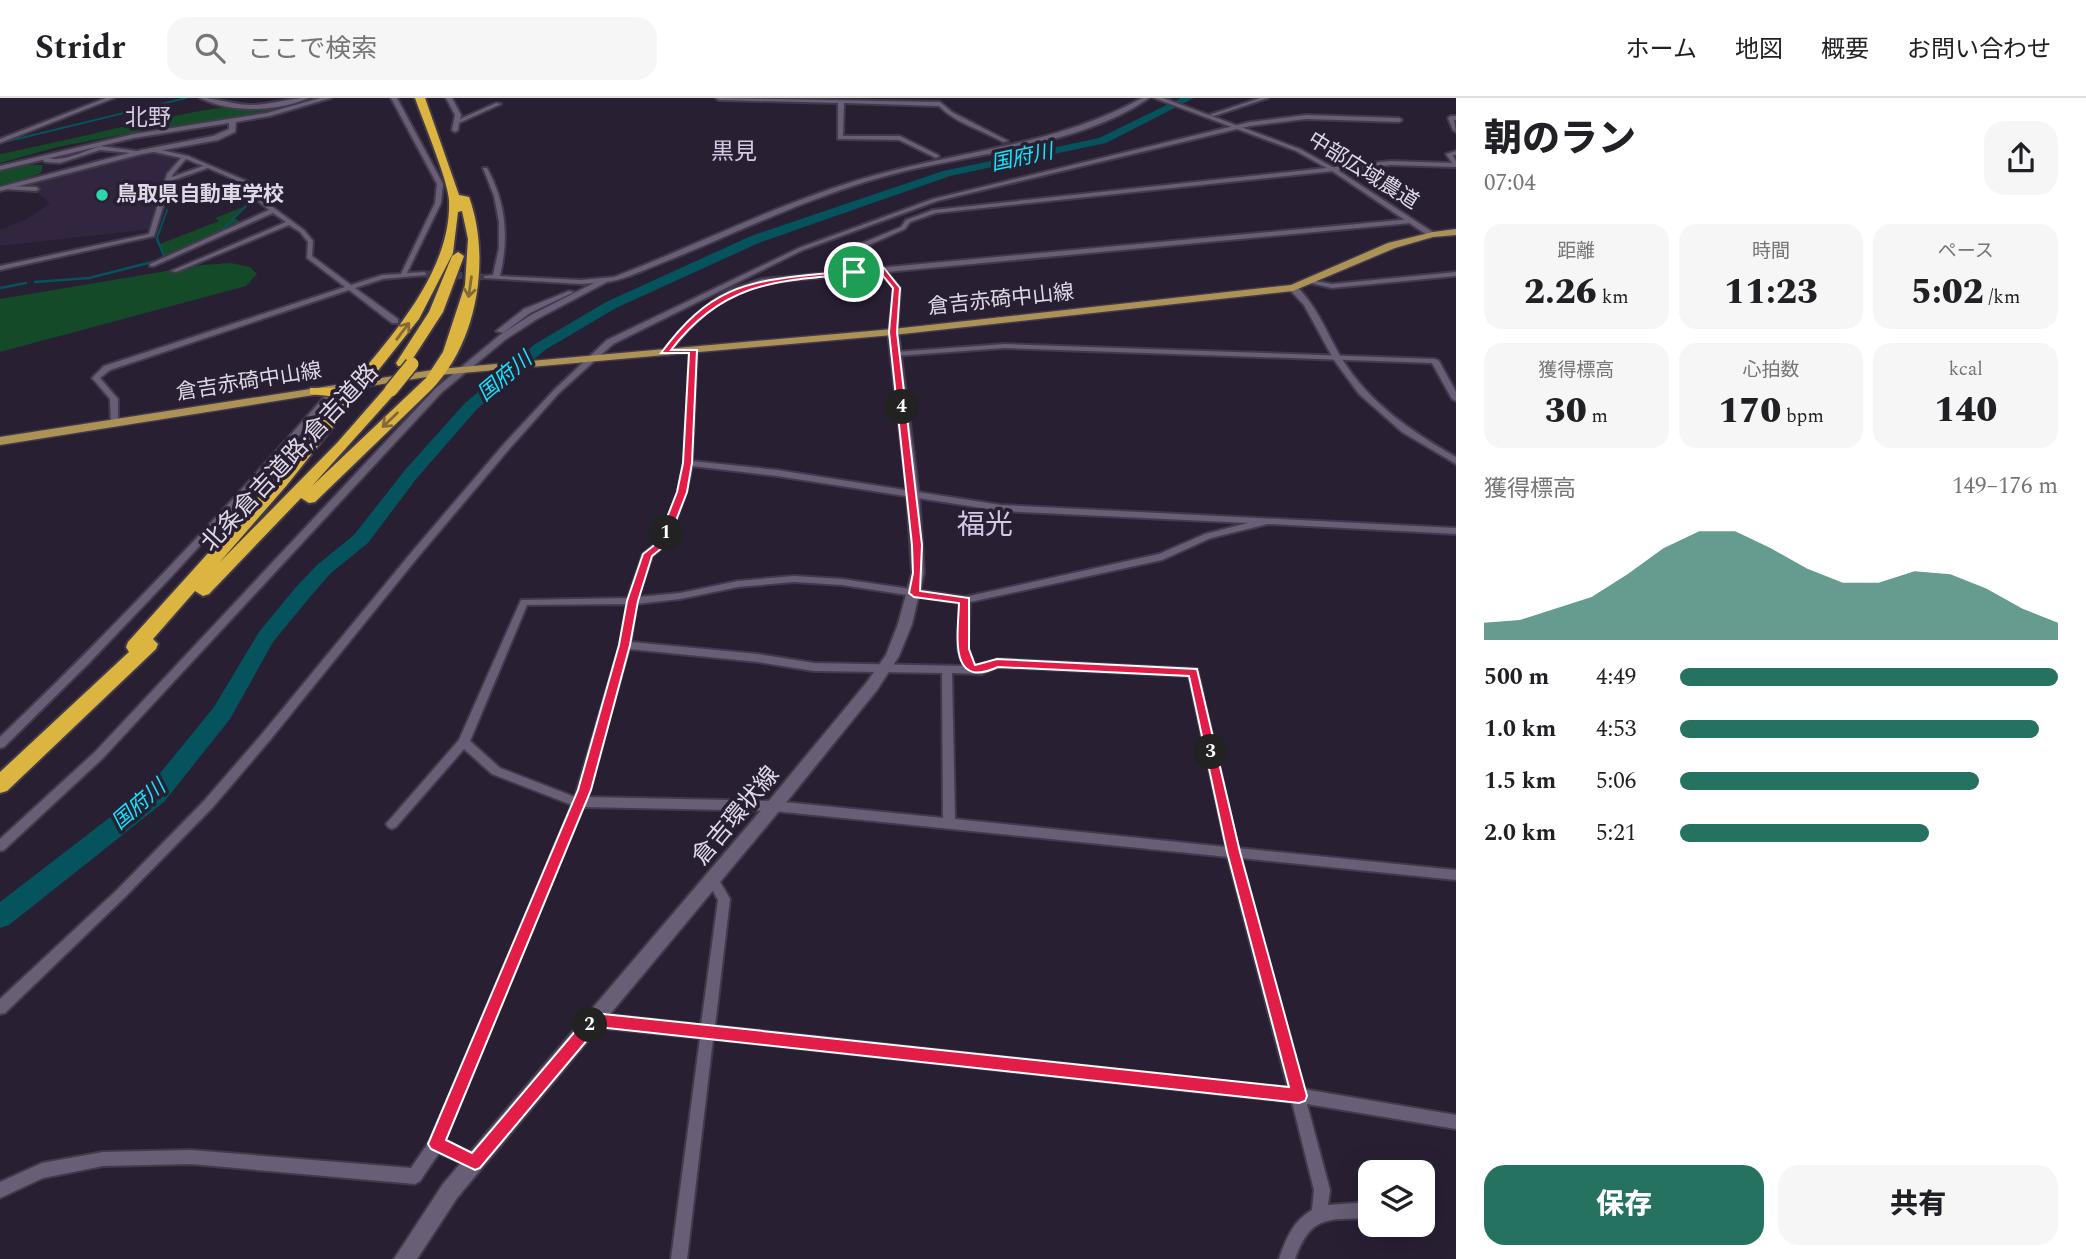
<!DOCTYPE html>
<html lang="ja">
<meta charset="utf-8">
<style>
:root{--surface:#fff;--page:#f6f6f6;--text:#202124;--muted:#757577;--line:#e0e0e0;--accent:#267261}
body{margin:0;font-family:Spectral,"Noto Sans JP",serif;background:var(--page);color:var(--text);height:100vh;display:flex;flex-direction:column;font-size:26px;white-space:nowrap}
*{box-sizing:border-box;margin:0}
p{font-size:23px;color:var(--muted)}
.icon{flex:none;width:38px;height:38px;fill:none;stroke:currentColor;stroke-width:2;stroke-linecap:round;stroke-linejoin:round}
.map{position:relative;flex:1;overflow:hidden}
.drawer{display:flex;flex-direction:column;background:var(--surface);width:630px}
.drawer>*{flex:none}
.tools{position:absolute;left:1358px;top:1062px;display:grid;gap:14px}
.tools a{display:grid;place-items:center;width:77px;height:77px;border-radius:14px;background:var(--surface);box-shadow:0 7px 28px #0002;font-size:35px}
.pin{position:absolute;display:grid;place-items:center;width:60px;height:60px;color:#fff;margin:-30px;border:4px solid #fff;border-radius:50%;box-shadow:0 2px 7px #0007}
.km{position:absolute;width:35px;height:35px;margin:-18px;border-radius:50%;background:#222;color:#fff;font-size:19px;line-height:35px;text-align:center}
.round{display:grid;place-items:center;flex:none;width:74px;height:74px;border-radius:21px;background:var(--page)}
.head{display:flex;align-items:center;justify-content:space-between;height:119px;padding:0 28px}
h1{font-size:38px;font-weight:800;line-height:52px}
.figures{display:grid;grid-template-columns:repeat(3,1fr);gap:10px;height:119px;padding:7px 28px}
.figures div{display:grid;align-content:center;border-radius:18px;background:var(--page);text-align:center}
.figures b{font-size:35px;font-weight:800}
.figures small{font-size:19px;font-weight:400}
.figures p{font-size:19px}
.chart{height:196px;padding:14px 28px}
.chart p{display:flex;justify-content:space-between}
.chart svg{width:100%;height:126px;margin-top:7px;fill:var(--accent);opacity:.7}
.primary-button{display:flex;gap:14px;margin-top:auto;padding:14px 28px}
.primary-button a{flex:1;height:80px;border-radius:21px;background:var(--accent);color:#fff;font-size:28px;font-weight:800;line-height:80px;text-align:center}
.primary-button a+a{background:var(--page);color:var(--text)}
ul{padding:0 28px;list-style:none;font-size:23px}
li{display:grid;grid-template-columns:112px 84px 1fr;align-items:center;height:52px}
li i{height:18px;border-radius:9px;background:var(--accent)}
header{display:flex;align-items:center;gap:42px;box-sizing:border-box;height:98px;padding:0 35px;background:var(--surface);border-bottom:2px solid var(--line)}
header strong{font-size:33px}
nav{display:flex;gap:38px;margin-inline-start:auto;font-size:24px}
.search{width:490px;height:63px;background:var(--page);display:flex;align-items:center;gap:18px;box-sizing:border-box;padding:0 24px;border-radius:21px;color:var(--muted);font-size:26px}
main{display:flex;flex:1;min-height:0}
.map>svg:first-child{display:block}
.built{fill:#32253f}
.green{fill:#144a28}
.lines{fill:none;stroke-linecap:round;stroke-linejoin:round}
.stream-far1{stroke:#04535d;stroke-width:2}
.stream{stroke:#04535d;stroke-width:2.5}
.river{fill:#04535d;fill-rule:evenodd}
.minor-tunnel{stroke:#433b4e;stroke-width:7;stroke-dasharray:7 3.5;stroke-linecap:butt}
.minor-casing{stroke:#423a4b;stroke-width:4}
.tertiary-casing{stroke:#423a4b;stroke-width:4}
.secondary-casing{stroke:#423a4b;stroke-width:4}
.primary-casing{stroke:#423a4b;stroke-width:3}
.motorway-casing{stroke:#423a4b;stroke-width:4}
.minor{fill:#685e75;fill-rule:evenodd}
.tertiary{fill:#685e75;fill-rule:evenodd}
.secondary{fill:#685e75;fill-rule:evenodd}
.primary{fill:#ad9255;fill-rule:evenodd}
.motorway{fill:#dbb540;fill-rule:evenodd}
.motorway-bridge-casing{stroke:#423a4b;stroke-width:16;stroke-linecap:butt}
.motorway-bridge{stroke:#dbb540;stroke-width:13}
.oneway{stroke:#826a3a}
.route{fill:#e11d48;stroke:#fff;stroke-width:2;fill-rule:evenodd}
.poi-dot{fill:#2ed4ab;stroke:#281f33;stroke-width:2.5}
.labels{text-anchor:middle;dominant-baseline:central;stroke-width:7;stroke-linejoin:round;paint-order:stroke}
.far-water-label{font-size:21px;font-style:italic;fill:#12e6ff;stroke:#281f33}
.far-street-label{font-size:21px;fill:#dfd9e7;stroke:#281f33}
.far-poi-label{font-size:21px;font-weight:bold;fill:#dfd9e7;stroke:#281f33;text-anchor:start}
.far-quarter-label{font-size:23px;fill:#d4c8e3;stroke:#281f33}
.street-label{font-size:24px;fill:#dfd9e7;stroke:#281f33}
.quarter-label{font-size:28px;fill:#d4c8e3;stroke:#281f33}
</style>
<header>
<strong>Stridr</strong>
<div class="search"><svg class="icon" aria-label="search" viewBox="0 0 24 24"><circle cx="10" cy="10" r="6"/><path d="M15 15l6 6"/></svg>ここで検索</div>
<nav><a>ホーム</a><a>地図</a><a>概要</a><a>お問い合わせ</a></nav>
</header>
<main>
<div class="map">
<svg width="1456" height="1161" viewBox="0 0 1456 1161">
<rect width="100%" height="100%" fill="#281f33"/>
<polygon class="built" points="151,54 183,60 170,76 151,131 0,148 0,132 27,121 50,105 35,93 41,89 12,90"/>
<g class="green">
<path d="M279,3H299L295,7L245,19L146,32L57,49L0,65V56C94,38 184,10 279,3Z"/>
<polygon points="25,67 43,67 41,75 12,86 0,87 0,73"/>
<polygon points="243,109 233,120 244,125 166,162 160,146 219,123 215,120"/>
<polygon points="231,165 250,169 257,176 246,188 0,254 0,201 202,167"/>
</g>
<g class="lines">
<g class="stream-far1">
<polyline points="0,45 186,0"/>
<polyline points="168,106 174,82"/>
<polyline points="219,135 249,105 254,91 247,87"/>
<polyline points="157,140 167,112"/>
</g>
<g class="stream">
<polyline points="157,141 165,160"/>
<polyline points="35,184 89,180 160,162"/>
<polyline points="0,190 26,185"/>
</g>
<polygon class="river" points="1181,0 1194,0 1106,45 950,78 761,144 616,210 545,252 477,311 417,380 368,445 331,475 310,499 273,544 230,621 164,704 9,827 0,830 0,804 148,690 214,609 259,534 296,489 317,467 354,437 405,372 465,305 535,246 606,204 751,138 943,73 1099,40"/>
<polyline class="minor-tunnel" points="424,176 486,179"/>
<g class="minor-casing">
<g id="minor">
<polygon points="106,0 114,0 0,45 0,41"/>
<path d="M200,0C217,0 234,7 251,7C270,7 289,0 308,0C278,14 230,15 200,0Z"/>
<path d="M391,0H397L443,86L441,105L407,175L424,174L426,175V177L383,181L355,190L398,221V225H392L349,192L110,272L100,280L118,301V325L117,327H111L110,301L92,280L104,268L345,189L307,160L308,144L300,134L289,127L176,174L171,173L286,124L273,115L154,168H150V166L269,112L253,99L258,92L208,70L171,83L154,138L0,172V168L149,136L167,76L181,60L150,53L149,52L152,50L188,58L263,90L259,99L304,132L313,143L312,158L351,187L382,177L401,176L435,105L437,86ZM186,61L203,68L172,79L173,76Z"/>
<polygon points="446,0 452,0 461,17 460,21 496,5 501,6 459,25 458,32 455,34 452,32 455,17"/>
<path d="M716,0L940,4L952,14L1008,43L1003,44C982,32 955,25 939,8L844,5L843,38H900L938,57L939,58L936,60L899,42L838,41V5L719,2Z"/>
<path d="M1142,0H1149C1085,45 981,55 905,73C843,88 784,113 726,138C701,149 677,159 652,169C637,175 622,182 607,184L537,221L506,241L442,294L103,660L4,752L0,753V741L95,654L436,290L500,237L531,217L594,185L581,186L484,180V178L493,177L499,150V124L494,98L483,70H487C506,105 509,139 500,178L581,182L614,179C700,146 783,103 872,78C964,52 1057,47 1142,0Z"/>
<polygon points="1260,0 1268,0 1214,18 1209,17"/>
<polygon points="1306,17 1399,20 1402,22 1399,24 1306,21 1250,28 937,103 803,152 613,246 559,295 510,350 418,459 270,642 213,709 125,799 5,915 0,916 0,901 117,792 204,703 262,636 411,455 504,346 554,292 607,242 799,150 933,101 1250,24"/>
<polygon points="1451,18 1456,18 1456,22 1454,22 1456,34 1453,32 1448,20"/>
<path d="M100,48L144,54L141,56L100,52L60,65L45,64L41,60L44,58C59,67 84,53 100,48Z"/>
<polygon points="1456,53 1456,57 1453,57 1456,63 1456,69 1391,67 936,115 910,124 905,131 846,157 856,172 1411,121 1414,123 1411,125 886,174 900,190 897,234 893,236 889,234 894,190 879,174 762,185 749,189 735,195 710,211 687,233 668,257 661,255 693,219 717,200 730,192 762,181 850,173 840,157 843,153 901,129 906,122 933,112 1391,63 1452,65 1446,56"/>
<polygon points="6,88 36,89 39,91 36,93 4,91 3,90"/>
<polygon points="569,193 574,194 530,215 503,235 496,233 524,211"/>
<polygon points="1005,246 1435,261 1439,263 1456,294 1456,303 1452,301 1432,265 1005,250 895,258 891,256 895,254"/>
<path d="M690,250L697,252L692,363L777,372L1001,407L1456,430V436L1268,426L1211,440L1162,462L970,504L968,551L975,568H981L997,561L1197,571L1238,750L1456,772V782L1241,760L1303,991L1456,1017V1031L1307,1006L1330,1092L1328,1107L1370,1104V1120C1328,1122 1311,1116 1295,1161H1279C1286,1141 1293,1123 1312,1112L1314,1092L1292,1004L713,941L687,1161H671L700,940L594,929L589,927L587,922L589,917L594,915L701,927L718,802L706,781L708,777L712,776L716,777L730,801L715,928L1288,990L1228,759L774,713L583,709L445,1042L480,1059L482,1064L480,1069L475,1071L439,1055L420,1083L415,1086L191,1066L103,1068L43,1080L0,1100V1084L42,1065L103,1054L191,1052L411,1070L431,1041L572,707L492,676L464,651L396,729L392,731L388,729L386,726L459,642L521,502L628,500L643,456L658,444L678,395L684,365ZM692,368L777,378L1001,413L1248,425L1205,436L1159,456L965,499L842,481L794,478L738,483L680,495L638,499L652,458L667,446L686,395ZM794,484L842,487L960,505L958,551L965,568L814,565L758,556L631,544L636,506L680,501L738,489ZM627,506L620,547L575,699L500,670L470,643L527,507ZM629,551L758,564L814,573L942,575L943,720L774,703L587,699ZM998,569L1189,578L1226,749L955,721L952,575L982,576Z"/>
<path d="M324,299H330L331,301L251,392L171,479L89,565L4,649L0,650V639C113,531 221,417 324,299Z"/>
</g>
</g>
<g class="tertiary-casing">
<g id="tertiary">
<polygon points="1154,0 1163,0 1300,51 1336,71 1434,135 1427,137 1332,73 1296,53"/>
<polygon points="1456,174 1456,178 1332,190 1306,184 1310,182 1332,186"/>
<path d="M1290,188H1296C1318,209 1327,236 1342,261C1369,305 1412,334 1456,359V366L1402,334L1359,296L1334,262L1304,207L1290,192Z"/>
</g>
</g>
<g class="secondary-casing">
<g id="secondary">
<polygon points="320,0 331,0 270,18 236,24 235,34 218,42 142,56 0,93 0,89 141,52 213,38 229,31 229,25 134,40 0,72 0,68 134,36 267,15"/>
<polygon points="893,231 898,234 919,396 924,475 912,526 899,558 877,592 780,712 457,1100 417,1161 394,1161 443,1086 768,704 867,584 886,557 898,526 912,475 907,396 888,234"/>
</g>
</g>
<g class="primary-casing">
<polygon id="primary" points="1456,131 1456,137 1433,139 1395,150 1293,193 893,237 439,277 0,347 0,339 439,271 893,231 1291,187 1388,145 1433,134"/>
</g>
<g class="motorway-casing">
<g id="motorway">
<path d="M415,0H425L459,97L469,99C491,159 478,244 432,291L315,404L309,405L301,400L209,496L203,498L195,493L153,541L158,546L156,551L7,693L0,695V674L129,554L126,549L128,544L275,381L335,307L329,298L310,296V290H334L343,297C386,244 452,176 449,102C448,82 423,23 415,0ZM462,113L468,141L465,187L443,254L426,280L312,388L398,292L396,289H386L337,345L219,465L287,387L419,221L453,155L458,114Z"/>
<polygon points="458,154 464,158 443,214 408,268 398,268 396,265 429,214 452,158"/>
</g>
</g>
<use href="#minor" class="minor"/>
<use href="#tertiary" class="tertiary"/>
<use href="#secondary" class="secondary"/>
<use href="#primary" class="primary"/>
<use href="#motorway" class="motorway"/>
<g class="motorway-bridge-casing">
<polyline id="motorway-bridge" points="391,292 412,266"/>
</g>
<use href="#motorway-bridge" class="motorway-bridge"/>
</g>
<defs><path id="oneway-shaft" d="M-6 0H5M1.5-3L5.5 0L1.5 3" fill="none" stroke-width="1.6" stroke-linecap="round" stroke-linejoin="round" transform="scale(1.75)"/></defs>
<g class="oneway">
<use href="#oneway-shaft" transform="translate(470 189) rotate(98)"/>
<use href="#oneway-shaft" transform="translate(403 233) rotate(-53)"/>
<use href="#oneway-shaft" transform="translate(390 322) rotate(136)"/>
</g>
<path class="route" d="M884,170L900,190L897,234L922,447L920,493L969,500V551L975,567L997,561L1197,571L1240,754L1307,998L1305,1003L1299,1005L598,929L480,1070L475,1072L431,1051L428,1046L578,692L619,547L627,503L643,456L657,445L677,394L683,365L689,255H661C708,191 744,183 819,176C840,174 863,169 884,170ZM880,174L893,190L889,234L912,447L913,475L909,495L914,499L959,505C958,537 948,592 998,569L1189,578L1227,754L1289,989L594,915L589,917L472,1055L446,1042L591,692L630,547L638,503L652,458L667,446L687,394L692,365L697,252H671C730,175 792,183 880,174Z"/>
<circle class="poi-dot" cx="102" cy="97" r="7"/>
<g class="labels">
<g class="far-water-label">
<text transform="translate(1022 60) rotate(-12)">国府川</text>
<text transform="translate(505 279) rotate(-40)">国府川</text>
<text transform="translate(139 707) rotate(-41)">国府川</text>
</g>
<g class="far-street-label">
<text transform="translate(1363 73) rotate(32)">中部広域農道</text>
<text transform="translate(1001 202) rotate(-6)">倉吉赤碕中山線</text>
<text transform="translate(249 284) rotate(-9)">倉吉赤碕中山線</text>
</g>
<g class="far-poi-label">
<text x="116" y="97">鳥取県自動車学校</text>
</g>
<g class="far-quarter-label">
<text x="148" y="20">北野</text>
<text x="734" y="54">黒見</text>
</g>
<g class="street-label">
<text transform="translate(290 360) rotate(-47)">北条倉吉道路;倉吉道路</text>
<text transform="translate(736 718) rotate(-50)">倉吉環状線</text>
</g>
<g class="quarter-label">
<text x="985" y="427">福光</text>
</g>
</g>
</svg>
<div class="tools">
<a><svg class="icon" aria-label="layers" viewBox="0 0 24 24"><path d="M12 4l9 5-9 5-9-5zM3 14l9 5 9-5"/></svg></a>
</div>
<div class="pin" style="left:854px;top:174px;background:#1e9e55"><svg class="icon" aria-label="arrive" viewBox="0 0 24 24"><path d="M6 21V4h12l-3 4 3 4H6"/></svg></div>
<b class="km" style="left:666px;top:435px">1</b>
<b class="km" style="left:590px;top:927px">2</b>
<b class="km" style="left:1211px;top:654px">3</b>
<b class="km" style="left:902px;top:309px">4</b>
</div>
<section class="drawer">
<div class="head"><div><h1>朝のラン</h1><p>07:04</p></div><a class="round"><svg class="icon" aria-label="share" viewBox="0 0 24 24"><path d="M12 15V3M7 8l5-5 5 5M5 13v7h14v-7"/></svg></a></div>
<div class="figures">
<div><p>距離</p><b>2.26<small> km</small></b></div>
<div><p>時間</p><b>11:23</b></div>
<div><p>ペース</p><b>5:02<small> /km</small></b></div>
</div>
<div class="figures">
<div><p>獲得標高</p><b>30<small> m</small></b></div>
<div><p>心拍数</p><b>170<small> bpm</small></b></div>
<div><p>kcal</p><b>140</b></div>
</div>
<div class="chart"><p><span>獲得標高</span>149–176 m</p>
<svg viewBox="0 0 160 44" preserveAspectRatio="none"><path d="M0 44V38L10 37L20 33L30 29L40 21L50 12L60 6L70 6L80 12L90 19L100 24L110 24L120 20L130 21L140 26L150 33L160 38V44z"/></svg>
</div>
<ul>
<li><b>500 m</b>4:49<i style="width:100%"></i></li>
<li><b>1.0 km</b>4:53<i style="width:95%"></i></li>
<li><b>1.5 km</b>5:06<i style="width:79%"></i></li>
<li><b>2.0 km</b>5:21<i style="width:66%"></i></li>
</ul>
<div class="primary-button"><a>保存</a><a>共有</a></div>
</section>
</main>
